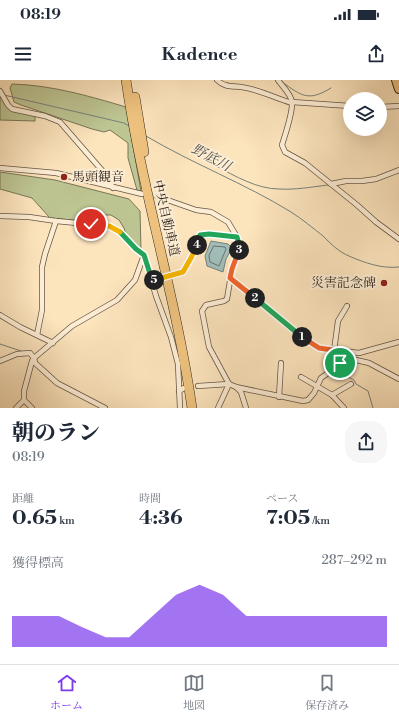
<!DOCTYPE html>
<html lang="ja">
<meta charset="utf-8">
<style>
:root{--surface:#fff;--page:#f6f6f7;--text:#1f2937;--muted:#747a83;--line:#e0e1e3;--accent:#7c3aed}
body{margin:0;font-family:"Libre Bodoni","Noto Serif JP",serif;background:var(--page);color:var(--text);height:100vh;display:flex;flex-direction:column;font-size:15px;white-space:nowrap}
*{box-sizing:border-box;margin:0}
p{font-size:13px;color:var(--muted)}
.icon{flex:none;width:22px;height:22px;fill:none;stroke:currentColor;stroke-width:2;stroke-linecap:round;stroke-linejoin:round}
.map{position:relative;height:328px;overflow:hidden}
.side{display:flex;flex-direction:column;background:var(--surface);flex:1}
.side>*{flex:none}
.fabs{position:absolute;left:343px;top:12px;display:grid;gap:8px}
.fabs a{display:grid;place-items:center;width:44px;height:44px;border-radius:50%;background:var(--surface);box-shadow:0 4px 16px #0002;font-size:20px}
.pin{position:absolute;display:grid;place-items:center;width:34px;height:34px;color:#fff;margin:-17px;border:2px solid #fff;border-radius:50%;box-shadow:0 1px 4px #0007}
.km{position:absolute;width:20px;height:20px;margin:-10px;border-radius:50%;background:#222;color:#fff;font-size:11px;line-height:20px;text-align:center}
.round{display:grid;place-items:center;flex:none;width:42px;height:42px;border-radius:16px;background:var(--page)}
.headline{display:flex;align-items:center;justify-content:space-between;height:68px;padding:0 12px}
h1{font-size:22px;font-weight:800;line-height:30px}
.figures{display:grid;grid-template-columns:repeat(3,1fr);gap:6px;height:68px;padding:4px 12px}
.figures div{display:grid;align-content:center}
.figures b{font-size:20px;font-weight:800}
.figures small{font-size:11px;font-weight:400}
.figures p{font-size:11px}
.chart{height:112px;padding:8px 12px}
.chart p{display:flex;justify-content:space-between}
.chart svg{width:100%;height:72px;margin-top:4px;fill:var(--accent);opacity:.7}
.status{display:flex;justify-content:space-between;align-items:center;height:28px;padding:0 20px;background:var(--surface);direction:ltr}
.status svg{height:11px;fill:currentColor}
header{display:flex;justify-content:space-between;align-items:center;height:52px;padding:0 12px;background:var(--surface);font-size:18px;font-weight:800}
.menu{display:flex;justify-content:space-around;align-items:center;height:56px;border-top:1px solid var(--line);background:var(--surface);font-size:11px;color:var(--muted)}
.menu a{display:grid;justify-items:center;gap:2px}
.menu .active{color:var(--accent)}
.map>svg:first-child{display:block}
.green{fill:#bdc593;stroke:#787659}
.water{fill:#a1bdb8;stroke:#75817b}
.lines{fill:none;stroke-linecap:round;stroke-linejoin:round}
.shore{stroke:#6a726c;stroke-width:1}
.stream{stroke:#75817b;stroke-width:1}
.street-tunnel{stroke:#d4be9d;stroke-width:4.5;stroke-dasharray:4.5 2;stroke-linecap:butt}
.street-casing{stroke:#645646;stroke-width:6}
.primary-casing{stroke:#32271f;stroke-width:10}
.highway-casing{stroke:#32271f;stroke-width:10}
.street{stroke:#fdedd4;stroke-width:4.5}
.primary{stroke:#eec27e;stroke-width:8}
.highway{stroke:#eec27e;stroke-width:9}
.street-bridge-casing{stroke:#645646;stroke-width:6;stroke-linecap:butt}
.street-bridge{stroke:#fdedd4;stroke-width:4.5}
.split-1-casing{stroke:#fff;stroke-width:8}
.split-2-casing{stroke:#fff;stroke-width:8}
.split-3-casing{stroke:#fff;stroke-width:8}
.split-4-casing{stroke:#fff;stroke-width:8}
.split-5-casing{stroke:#fff;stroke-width:8}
.split-6-casing{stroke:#fff;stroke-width:8}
.split-7-casing{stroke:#fff;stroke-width:8}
.split-1{stroke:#f0652b;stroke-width:5}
.split-2{stroke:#22a559;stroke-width:5}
.split-3{stroke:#f0652b;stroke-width:5}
.split-4{stroke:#22a559;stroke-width:5}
.split-5{stroke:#f5b400;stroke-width:5}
.split-6{stroke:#22a559;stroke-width:5}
.split-7{stroke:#f5b400;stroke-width:5}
.poi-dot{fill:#8f2418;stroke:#fdedd4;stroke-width:1.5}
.labels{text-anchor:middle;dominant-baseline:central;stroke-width:4;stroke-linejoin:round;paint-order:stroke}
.poi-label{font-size:13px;fill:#32271f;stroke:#fdedd4;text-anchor:start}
.street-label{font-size:13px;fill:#32271f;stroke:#fdedd4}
.water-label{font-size:14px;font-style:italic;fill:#53544d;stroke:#fdedd4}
</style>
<div class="status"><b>08:19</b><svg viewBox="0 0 49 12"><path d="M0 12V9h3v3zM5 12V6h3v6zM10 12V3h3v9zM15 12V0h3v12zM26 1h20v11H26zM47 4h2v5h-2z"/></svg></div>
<header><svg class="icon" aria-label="menu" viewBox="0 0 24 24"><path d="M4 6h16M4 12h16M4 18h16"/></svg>Kadence<svg class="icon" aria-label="share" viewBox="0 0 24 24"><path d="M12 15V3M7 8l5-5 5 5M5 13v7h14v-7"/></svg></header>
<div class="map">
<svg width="399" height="328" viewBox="0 0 399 328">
<rect width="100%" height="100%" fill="#fce4bd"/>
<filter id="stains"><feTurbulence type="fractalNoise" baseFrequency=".005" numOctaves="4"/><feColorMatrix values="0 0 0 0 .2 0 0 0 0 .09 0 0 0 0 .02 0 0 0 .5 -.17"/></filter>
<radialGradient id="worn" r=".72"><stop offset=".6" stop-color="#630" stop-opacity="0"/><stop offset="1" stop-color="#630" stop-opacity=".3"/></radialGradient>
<g class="green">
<path d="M12,4C51,5 89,16 126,27L141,111L137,110L128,78V63L110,50L104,52L92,49L21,25L14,22L10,8Z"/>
<polygon points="0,17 3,17 9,28 35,36 35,41 0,40"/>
<polygon points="0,92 55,100 129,119 140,131 141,170 127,159 124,148 119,140 111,135 102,135 93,142 50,138 32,118 0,109"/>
</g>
<polygon class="water" points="211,161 228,164 232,168 226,179 223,192 207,186 205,176"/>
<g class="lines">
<polygon class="shore" points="214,166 225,167 226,169 219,186 210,182 209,176"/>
<g class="stream">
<path d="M282,2C302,16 308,22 331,8"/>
<polyline points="4,15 124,43 129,46"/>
<path d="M146,56C193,84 244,103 291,132C302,139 313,148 323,156C331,164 339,172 349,176C365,183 382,189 399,187"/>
<path d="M216,86C235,96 257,109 279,109C295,110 312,107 328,105"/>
<polyline points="0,264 21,271"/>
<polyline points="339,286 342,294 354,300 356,304 368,311 373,328"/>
</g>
<polyline class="street-tunnel" points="147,115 159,117"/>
<g class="street-casing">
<g id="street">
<path d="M217,0C224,7 231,6 241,7C259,9 274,18 292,23"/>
<path d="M278,0C282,6 291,14 292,22C293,32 285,55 282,65L285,72L305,83L357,125L376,142L399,159"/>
<polyline points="0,11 8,25 12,29 45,36 60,42 106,95 113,108"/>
<polyline points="292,22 350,26"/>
<polyline points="380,27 399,26"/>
<polyline points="0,88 56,93 142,114"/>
<polyline points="331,104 346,101 362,101 376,99 399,90"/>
<polyline points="159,117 196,130 211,132 228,142 237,157 240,168 232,189 227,219 224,221 206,225 202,231 209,267 229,304"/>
<polyline points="0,136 29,137 56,141 109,146 116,149 136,169 144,175 156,216 171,257 178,284 180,328"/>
<polyline points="179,193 183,192 192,176 201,155 209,154 237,157"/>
<polyline points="230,198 304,259 319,268 359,273 399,262"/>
<polyline points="0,235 20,247 53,263"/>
<polyline points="37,255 42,230 42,187 45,174 56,141"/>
<polyline points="334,271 338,241 347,226"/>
<polyline points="343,277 369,283 399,299"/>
<polyline points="0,281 17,274 30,273 34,278 35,283 57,303 105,328"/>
<polyline points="301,297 332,315 344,328"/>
<polyline points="198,306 229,304 236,307 303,321 308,320 314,313 321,298 335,288 346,272"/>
<polyline points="236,307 241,312 246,328"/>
<polyline points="179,311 184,308"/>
<polyline points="332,315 351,304"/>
<polyline points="279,317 281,283"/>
<polyline points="16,328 24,320"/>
<polyline points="32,328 24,320 24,311 32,281 34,278 72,246 117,220 135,200 144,175"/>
<polyline points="218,328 229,304"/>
</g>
</g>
<g class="primary-casing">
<polyline id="primary" points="396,0 399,9"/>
</g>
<g class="highway-casing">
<g id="highway">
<path d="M126,0C142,111 176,217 192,328"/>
<polyline points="135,17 144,72"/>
</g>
</g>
<use href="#street" class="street"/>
<use href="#primary" class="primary"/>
<use href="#highway" class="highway"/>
<g class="street-bridge-casing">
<polyline id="street-bridge" points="159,198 179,193"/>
</g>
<use href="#street-bridge" class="street-bridge"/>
</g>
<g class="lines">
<g class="split-1-casing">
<polyline id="split-1" points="302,257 319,268 346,272 340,283"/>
</g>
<g class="split-2-casing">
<polyline id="split-2" points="255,218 302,257"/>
</g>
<g class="split-3-casing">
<polyline id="split-3" points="239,170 232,189 230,198 255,218"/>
</g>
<g class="split-4-casing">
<polyline id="split-4" points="197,165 200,155 209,154 237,157 240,168 239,170"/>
</g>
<g class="split-5-casing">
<polyline id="split-5" points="154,200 183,192 192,176 197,165"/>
</g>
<g class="split-6-casing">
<polyline id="split-6" points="120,152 136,169 144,175 152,200 154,200"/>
</g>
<g class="split-7-casing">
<polyline id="split-7" points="91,144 109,146 120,152"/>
</g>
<use href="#split-1" class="split-1"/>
<use href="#split-2" class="split-2"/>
<use href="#split-3" class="split-3"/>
<use href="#split-4" class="split-4"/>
<use href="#split-5" class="split-5"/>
<use href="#split-6" class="split-6"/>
<use href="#split-7" class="split-7"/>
</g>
<g class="poi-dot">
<circle cx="64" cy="97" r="4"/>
<circle cx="384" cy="203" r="4"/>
</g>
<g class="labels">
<g class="poi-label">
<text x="72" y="97">馬頭観音</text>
<text x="376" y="203" text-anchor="end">災害記念碑</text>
</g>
<g class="street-label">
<text transform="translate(166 138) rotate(77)">中央自動車道</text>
</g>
<g class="water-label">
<text transform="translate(211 78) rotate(28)">野底川</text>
</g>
</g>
<rect width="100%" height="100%" filter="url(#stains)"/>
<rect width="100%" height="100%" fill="url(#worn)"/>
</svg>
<div class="fabs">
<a><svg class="icon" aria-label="layers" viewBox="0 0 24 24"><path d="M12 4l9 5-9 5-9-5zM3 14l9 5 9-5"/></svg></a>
</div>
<div class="pin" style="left:340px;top:283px;background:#1e9e55"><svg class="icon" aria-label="arrive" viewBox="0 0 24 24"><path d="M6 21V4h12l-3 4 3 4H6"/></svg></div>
<div class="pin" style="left:91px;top:144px;background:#d93025"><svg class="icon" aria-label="check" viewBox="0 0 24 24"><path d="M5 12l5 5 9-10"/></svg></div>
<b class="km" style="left:302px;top:257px">1</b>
<b class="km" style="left:255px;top:218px">2</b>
<b class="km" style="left:239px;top:170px">3</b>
<b class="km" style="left:197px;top:165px">4</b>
<b class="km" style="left:154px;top:200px">5</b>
</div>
<section class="side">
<div class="headline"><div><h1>朝のラン</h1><p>08:19</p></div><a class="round"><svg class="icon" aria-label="share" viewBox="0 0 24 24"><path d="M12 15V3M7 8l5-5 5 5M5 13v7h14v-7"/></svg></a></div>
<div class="figures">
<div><p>距離</p><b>0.65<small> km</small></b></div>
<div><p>時間</p><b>4:36</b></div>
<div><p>ペース</p><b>7:05<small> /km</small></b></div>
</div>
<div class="chart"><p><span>獲得標高</span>287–292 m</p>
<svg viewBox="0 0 160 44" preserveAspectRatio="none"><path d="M0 44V25L10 25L20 25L30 32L40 38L50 38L60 25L70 12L80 6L90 12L100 25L110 25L120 25L130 25L140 25L150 25L160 25V44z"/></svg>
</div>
</section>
<nav class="menu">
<a class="active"><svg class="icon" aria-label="home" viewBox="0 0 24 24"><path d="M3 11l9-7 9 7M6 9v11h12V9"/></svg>ホーム</a>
<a><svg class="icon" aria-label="map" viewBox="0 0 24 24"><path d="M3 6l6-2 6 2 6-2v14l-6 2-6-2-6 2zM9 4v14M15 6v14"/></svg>地図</a>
<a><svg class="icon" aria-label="saved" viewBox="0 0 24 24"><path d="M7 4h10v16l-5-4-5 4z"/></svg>保存済み</a>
</nav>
